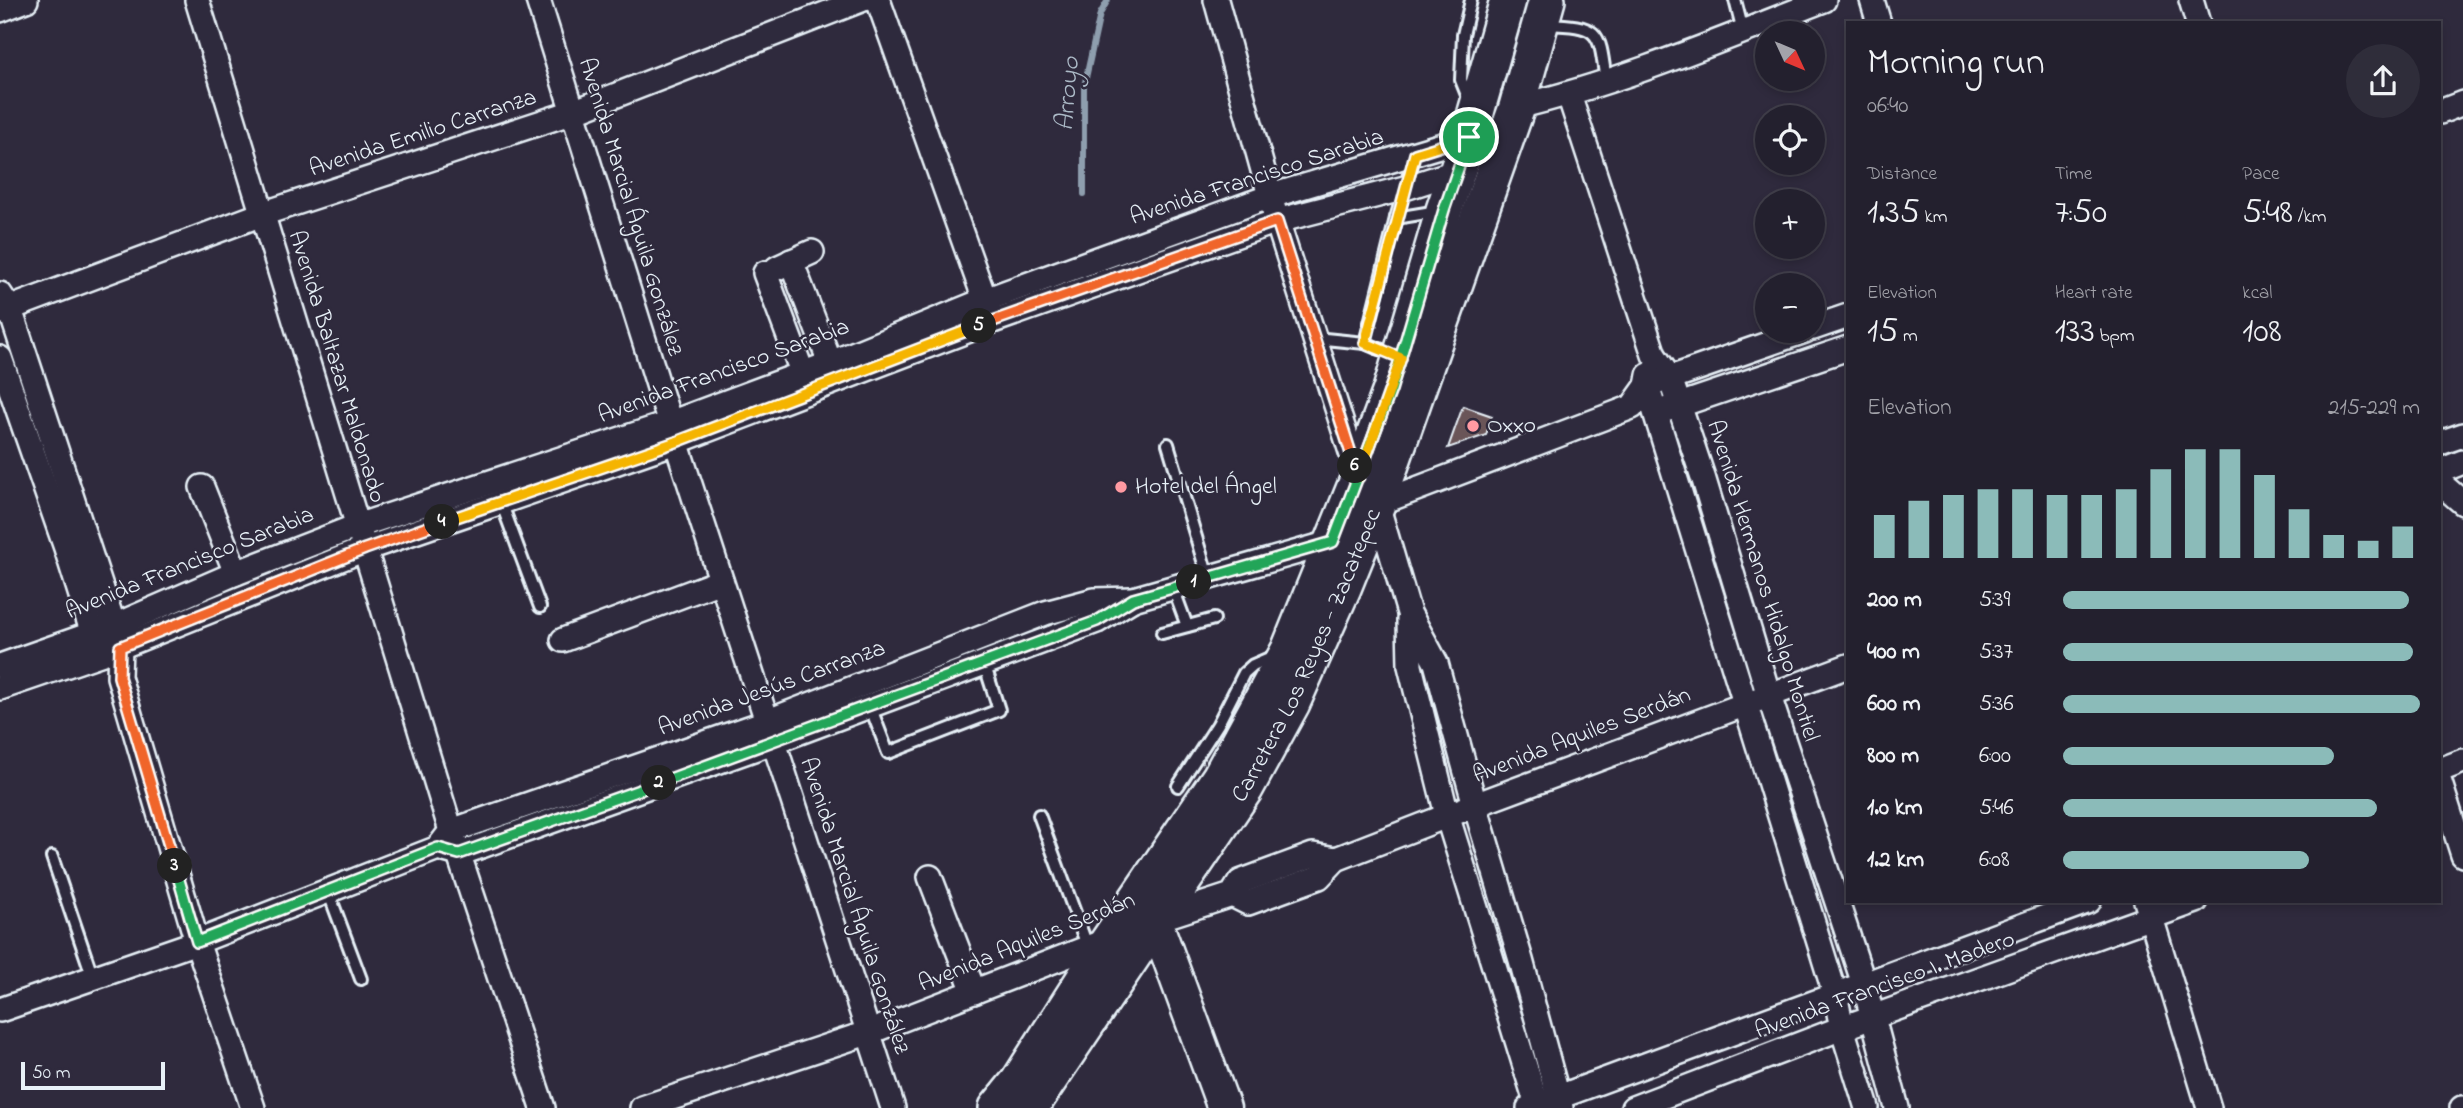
<!DOCTYPE html>
<meta charset="utf-8">
<style>
:root{--surface:#23202e;--page:#2f2d3a;--text:#f1f3f6;--muted:#a3a3aa;--line:#403e4a;--accent:#8bbbb9}
body{margin:0;font-family:"Indie Flower",sans-serif;background:var(--page);color:var(--text);height:100vh;display:flex;flex-direction:column;font-size:26px;white-space:nowrap}
*{box-sizing:border-box;margin:0}
p{font-size:23px;color:var(--muted)}
.icon{flex:none;width:38px;height:38px;fill:none;stroke:currentColor;stroke-width:2;stroke-linecap:round;stroke-linejoin:round}
.map{position:relative;flex:1;overflow:hidden}
.drawer{position:absolute;left:1846px;top:21px;width:595px;height:882px;display:flex;flex-direction:column;background:var(--surface);border-radius:0px;box-shadow:0 4px 10px #0003,0 0 0 2px var(--line)}
.drawer>*{flex:none}
.needle{width:46px;rotate:134deg}
.controls{position:absolute;left:1755px;top:21px;display:grid;gap:14px}
.controls a{display:grid;place-items:center;width:70px;height:70px;border-radius:50%;background:var(--surface);box-shadow:0 4px 10px #0003,0 0 0 2px var(--line);font-size:35px}
.scale{position:absolute;left:21px;bottom:18px;width:144px;box-sizing:border-box;padding-left:7px;border:4px solid #e8f1f8;border-top:0;font-size:19px;line-height:24px;white-space:nowrap;color:#e8f1f8;-webkit-text-stroke:5px #2f2a3d;paint-order:stroke}
.pin{position:absolute;display:grid;place-items:center;width:60px;height:60px;color:#fff;margin:-30px;border:4px solid #fff;border-radius:50%;box-shadow:0 2px 7px #0007}
.km{position:absolute;width:35px;height:35px;margin:-18px;border-radius:50%;background:#222;color:#fff;font-size:19px;line-height:35px;text-align:center}
.round{display:grid;place-items:center;flex:none;width:74px;height:74px;border-radius:37px;background:var(--page)}
.summary{display:flex;align-items:center;justify-content:space-between;height:119px;padding:0 21px}
h1{font-size:38px;font-weight:600;line-height:52px}
.metrics{display:grid;grid-template-columns:repeat(3,1fr);gap:10px;height:119px;padding:7px 21px}
.metrics div{display:grid;align-content:center}
.metrics b{font-size:35px;font-weight:600}
.metrics small{font-size:19px;font-weight:400}
.metrics p{font-size:19px}
.chart{height:196px;padding:14px 21px}
.chart p{display:flex;justify-content:space-between}
.chart svg{width:100%;height:126px;margin-top:7px;stroke:var(--accent);stroke-width:6}
ul{padding:0 21px;list-style:none;font-size:23px}
li{display:grid;grid-template-columns:112px 84px 1fr;align-items:center;height:52px}
li i{height:18px;border-radius:9px;background:var(--accent)}
.map>svg:first-child{display:block}
.lines{fill:none;stroke-linecap:round;stroke-linejoin:round}
.stream{stroke:#8e9eae;stroke-width:6}
.building{fill:#6a5559;stroke:#e8f1f8;stroke-width:2}
.lane-casing{stroke:#e8f1f8;stroke-width:16}
.street-casing{stroke:#e8f1f8;stroke-width:28}
.secondary-casing{stroke:#e8f1f8;stroke-width:37}
.primary-casing{stroke:#e8f1f8;stroke-width:40}
.lane{stroke:#2f2a3d;stroke-width:10}
.street{stroke:#2f2a3d;stroke-width:23}
.secondary{stroke:#2f2a3d;stroke-width:32}
.primary{stroke:#2f2a3d;stroke-width:35}
.split-1-casing{stroke:#fff;stroke-width:14}
.split-2-casing{stroke:#fff;stroke-width:14}
.split-3-casing{stroke:#fff;stroke-width:14}
.split-4-casing{stroke:#fff;stroke-width:14}
.split-5-casing{stroke:#fff;stroke-width:14}
.split-6-casing{stroke:#fff;stroke-width:14}
.split-7-casing{stroke:#fff;stroke-width:14}
.split-1{stroke:#22a559;stroke-width:9}
.split-2{stroke:#22a559;stroke-width:9}
.split-3{stroke:#22a559;stroke-width:9}
.split-4{stroke:#f0652b;stroke-width:9}
.split-5{stroke:#f5b400;stroke-width:9}
.split-6{stroke:#f0652b;stroke-width:9}
.split-7{stroke:#f5b400;stroke-width:9}
.poi-dot{fill:#ff9aa2;stroke:#2f2a3d;stroke-width:2.5}
.labels{text-anchor:middle;dominant-baseline:central;stroke-width:5;stroke-linejoin:round;paint-order:stroke}
.street-label{font-size:24px;fill:#e8f1f8;stroke:#2f2a3d}
.poi-label{font-size:24px;fill:#e8f1f8;stroke:#2f2a3d;text-anchor:start}
.water-label{font-size:26px;font-style:italic;fill:#acbac7;stroke:#2f2a3d}
</style>
<div class="map">
<svg width="2463" height="1108" viewBox="0 0 2463 1108">
<rect width="100%" height="100%" fill="#2f2a3d"/>
<filter id="ink" filterUnits="userSpaceOnUse"><feTurbulence type="fractalNoise" baseFrequency=".0143" numOctaves="2"/><feDisplacementMap in="SourceGraphic" scale="14" xChannelSelector="R" yChannelSelector="G"/><feConvolveMatrix kernelMatrix="1 2 1 2 8 2 1 2 1" color-interpolation-filters="sRGB"/></filter>
<g filter="url(#ink)">
<g class="lines">
<polyline class="stream" points="1084,194 1084,87 1100,14 1108,0"/>
</g>
<polygon class="building" points="1463,406 1492,416 1486,435 1448,448"/>
<g class="lines">
<g class="lane-casing">
<g id="lane">
<polyline points="1735,0 1743,31"/>
<path d="M1546,24C1601,26 1599,30 1606,82"/>
<polyline points="1469,100 1461,80 1463,35 1471,0"/>
<polyline points="1396,218 1415,154"/>
<polyline points="1315,338 1365,343"/>
<polyline points="1396,356 1365,343 1396,218 1438,211"/>
<polyline points="1168,444 1208,577"/>
<polyline points="501,502 540,607"/>
<polyline points="1173,588 1187,626"/>
<polyline points="1162,633 1214,619"/>
<polyline points="870,706 888,753 999,710 984,663"/>
<polyline points="1178,786 1218,724 1244,673 1253,665 1276,655"/>
<polyline points="1039,815 1088,948"/>
<polyline points="52,857 93,978"/>
<polyline points="328,891 361,979"/>
</g>
</g>
<g class="street-casing">
<g id="street">
<polyline points="197,0 451,831 543,1108"/>
<polyline points="538,0 670,423 893,1108"/>
<polyline points="878,0 990,314"/>
<polyline points="1216,0 1277,221 1359,477"/>
<polyline points="1872,0 1879,23"/>
<polyline points="2191,0 2198,23"/>
<polyline points="0,10 26,0"/>
<polyline points="1569,95 1654,355 1670,378 1704,480 1769,696 1864,984 1897,1108"/>
<path d="M1517,107C1622,82 1723,39 1824,0"/>
<polyline points="2440,112 2463,103"/>
<polyline points="791,261 836,378"/>
<polyline points="777,268 812,252"/>
<polyline points="765,273 807,385"/>
<polyline points="0,294 10,309 114,626 120,647 119,677 197,942 253,1108"/>
<polyline points="0,312 262,214 573,112 861,0"/>
<polyline points="1813,328 1848,316"/>
<polyline points="0,358 66,548 97,647"/>
<polyline points="1649,375 1647,386 1835,994 1842,1028 1867,1108"/>
<polyline points="1665,410 1848,348"/>
<polyline points="2440,443 2463,435"/>
<polyline points="2440,471 2463,462"/>
<polyline points="2440,483 2463,503"/>
<polyline points="202,487 236,573"/>
<polyline points="1409,620 1410,666 1447,815 1538,1108"/>
<polyline points="563,640 721,581"/>
<polyline points="0,666 114,626 236,573 357,526 670,423 831,363 985,300 1271,196 1469,137"/>
<polyline points="0,688 120,647 365,549 676,442 993,321 1277,221 1405,188 1458,171"/>
<polyline points="2440,770 2463,761"/>
<polyline points="2440,783 2463,855"/>
<polyline points="444,850 459,854 773,742 1097,621 1133,599 1333,542"/>
<polyline points="930,877 974,992"/>
<polyline points="1232,895 1248,903 1319,877 1336,859 1475,805 1848,666"/>
<polyline points="2146,901 2209,1108"/>
<polyline points="1155,920 1232,895 1240,882 1313,855 1336,859"/>
<polyline points="0,1010 197,942 438,848 451,831 766,722 1045,613 1094,600 1133,599"/>
<polyline points="642,1108 867,1033 1110,939"/>
<polyline points="1529,1108 2089,901"/>
<polyline points="1561,1108 1521,960 1475,805 1436,663 1409,613 1377,504 1632,407 1647,386 1805,331"/>
<polyline points="1633,1108 1842,1028 2196,901"/>
<polyline points="2462,1108 2463,1108"/>
</g>
</g>
<g class="secondary-casing">
<polyline id="secondary" points="1155,920 1224,1108"/>
</g>
<g class="primary-casing">
<g id="primary">
<polyline points="997,1108 1019,1081 1109,940 1220,777 1289,650 1359,477 1391,390 1444,210 1469,137 1508,0"/>
<path id="s1" d="M1030,1108L1245,789L1292,703L1343,588L1377,504L1517,107L1547,0"/>
</g>
</g>
<use href="#lane" class="lane"/>
<use href="#street" class="street"/>
<use href="#secondary" class="secondary"/>
<use href="#primary" class="primary"/>
</g>
</g>
<g class="lines" filter="url(#ink)">
<g class="split-1-casing">
<polyline id="split-1" points="1194,582 1333,542 1391,390 1444,210 1469,137"/>
</g>
<g class="split-2-casing">
<polyline id="split-2" points="659,783 1097,621 1133,599 1194,582"/>
</g>
<g class="split-3-casing">
<polyline id="split-3" points="175,866 197,942 438,848 459,854 659,783"/>
</g>
<g class="split-4-casing">
<polyline id="split-4" points="175,866 119,677 120,647 365,549 442,522"/>
</g>
<g class="split-5-casing">
<polyline id="split-5" points="442,522 676,442 979,326"/>
</g>
<g class="split-6-casing">
<polyline id="split-6" points="979,326 1277,221 1355,466"/>
</g>
<g class="split-7-casing">
<polyline id="split-7" points="1355,466 1359,477 1401,358 1365,343 1415,154 1469,137"/>
</g>
<use href="#split-1" class="split-1"/>
<use href="#split-2" class="split-2"/>
<use href="#split-3" class="split-3"/>
<use href="#split-4" class="split-4"/>
<use href="#split-5" class="split-5"/>
<use href="#split-6" class="split-6"/>
<use href="#split-7" class="split-7"/>
</g>
<g class="poi-dot">
<circle cx="1473" cy="426" r="7"/>
<circle cx="1121" cy="487" r="7"/>
</g>
<g class="labels">
<g class="street-label">
<text transform="translate(423 134) rotate(-18)">Avenida Emilio Carranza</text>
<text transform="translate(1257 178) rotate(-18)">Avenida Francisco Sarabia</text>
<text transform="translate(630 207) rotate(73)">Avenida Marcial Águila González</text>
<text transform="translate(336 367) rotate(73)">Avenida Baltazar Maldonado</text>
<text transform="translate(724 372) rotate(-20)">Avenida Francisco Sarabia</text>
<text transform="translate(190 564) rotate(-22)">Avenida Francisco Sarabia</text>
<text transform="translate(1762 581) rotate(73)">Avenida Hermanos Hidalgo Montiel</text>
<text stroke="none"><textPath href="#s1" startOffset="532">Carretera Los Reyes - Zacatepec</textPath></text>
<text transform="translate(772 689) rotate(-20)">Avenida Jesús Carranza</text>
<text transform="translate(1582 736) rotate(-21)">Avenida Aquiles Serdán</text>
<text transform="translate(854 906) rotate(72)">Avenida Marcial Águila González</text>
<text transform="translate(1027 943) rotate(-22)">Avenida Aquiles Serdán</text>
<text transform="translate(1885 986) rotate(-20)">Avenida Francisco I. Madero</text>
</g>
<g class="poi-label">
<text x="1487" y="426">Oxxo</text>
<text x="1135" y="487">Hotel del Ángel</text>
</g>
<g class="water-label">
<text transform="translate(1069 94) rotate(-85)">Arroyo</text>
</g>
</g>
</svg>
<div class="controls">
<a><svg class="needle" viewBox="-14 -14 28 28"><path d="M0-13l5 13h-10z" fill="#e53935"/><path d="M0 13l5-13h-10z" fill="#a3a3aa"/></svg></a>
<a><svg class="icon" aria-label="locate" viewBox="0 0 24 24"><circle cx="12" cy="12" r="6"/><path d="M12 2v4M12 18v4M2 12h4M18 12h4"/></svg></a>
<a>+</a>
<a>−</a>
</div>
<div class="scale">50 m</div>
<div class="pin" style="left:1469px;top:137px;background:#1e9e55"><svg class="icon" aria-label="arrive" viewBox="0 0 24 24"><path d="M6 21V4h12l-3 4 3 4H6"/></svg></div>
<b class="km" style="left:1194px;top:582px">1</b>
<b class="km" style="left:659px;top:783px">2</b>
<b class="km" style="left:175px;top:866px">3</b>
<b class="km" style="left:442px;top:522px">4</b>
<b class="km" style="left:979px;top:326px">5</b>
<b class="km" style="left:1355px;top:466px">6</b>
<section class="drawer">
<div class="summary"><div><h1>Morning run</h1><p>06:40</p></div><a class="round"><svg class="icon" aria-label="share" viewBox="0 0 24 24"><path d="M12 15V3M7 8l5-5 5 5M5 13v7h14v-7"/></svg></a></div>
<div class="metrics">
<div><p>Distance</p><b>1.35<small> km</small></b></div>
<div><p>Time</p><b>7:50</b></div>
<div><p>Pace</p><b>5:48<small> /km</small></b></div>
</div>
<div class="metrics">
<div><p>Elevation</p><b>15<small> m</small></b></div>
<div><p>Heart rate</p><b>133<small> bpm</small></b></div>
<div><p>kcal</p><b>108</b></div>
</div>
<div class="chart"><p><span>Elevation</span>215–229 m</p>
<svg viewBox="0 0 160 44" preserveAspectRatio="none"><path d="M5 44V29M15 44V24M25 44V22M35 44V20M45 44V20M55 44V22M65 44V22M75 44V20M85 44V13M95 44V6M105 44V6M115 44V15M125 44V27M135 44V36M145 44V38M155 44V33"/></svg>
</div>
<ul>
<li><b>200 m</b>5:39<i style="width:97%"></i></li>
<li><b>400 m</b>5:37<i style="width:98%"></i></li>
<li><b>600 m</b>5:36<i style="width:100%"></i></li>
<li><b>800 m</b>6:00<i style="width:76%"></i></li>
<li><b>1.0 km</b>5:46<i style="width:88%"></i></li>
<li><b>1.2 km</b>6:08<i style="width:69%"></i></li>
</ul>
</section>
</div>
